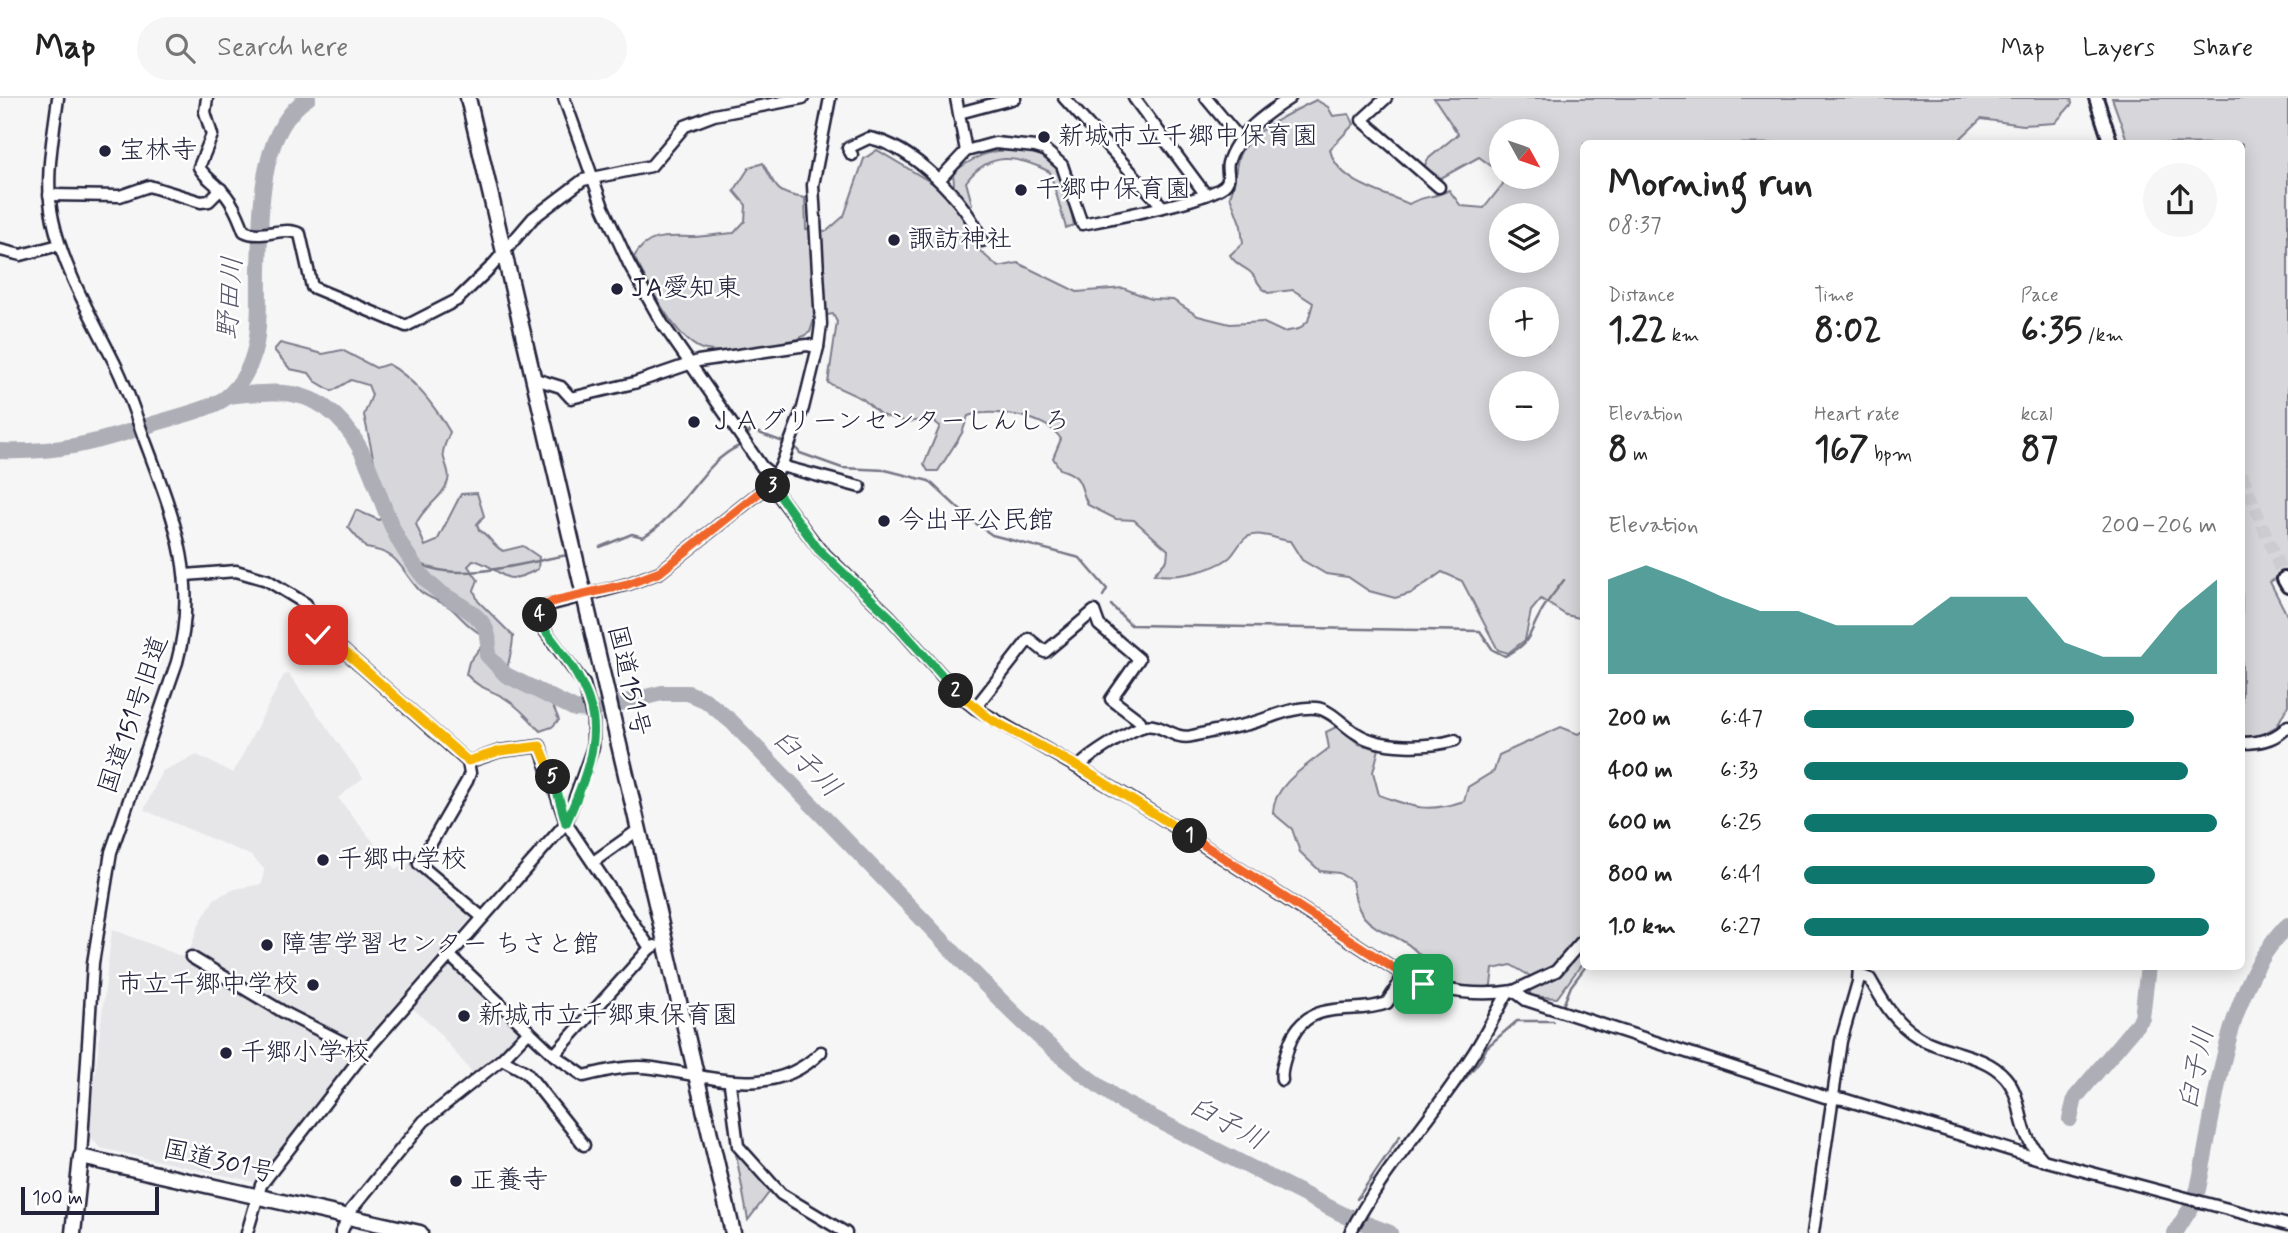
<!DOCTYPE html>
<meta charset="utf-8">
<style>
:root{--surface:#fff;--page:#f6f6f6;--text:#222;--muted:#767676;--line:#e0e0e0;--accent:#0f766e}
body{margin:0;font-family:Mynerve,"Klee One",sans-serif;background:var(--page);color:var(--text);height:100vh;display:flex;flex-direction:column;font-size:26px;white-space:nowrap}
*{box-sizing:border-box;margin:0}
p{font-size:23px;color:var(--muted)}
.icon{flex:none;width:38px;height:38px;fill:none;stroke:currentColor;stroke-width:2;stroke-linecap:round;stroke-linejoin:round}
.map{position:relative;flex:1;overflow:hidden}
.details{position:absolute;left:1580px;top:42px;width:665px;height:830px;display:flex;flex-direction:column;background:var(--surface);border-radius:10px;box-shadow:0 4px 18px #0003}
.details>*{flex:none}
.needle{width:46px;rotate:130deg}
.buttons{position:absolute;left:1489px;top:21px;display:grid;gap:14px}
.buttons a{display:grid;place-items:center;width:70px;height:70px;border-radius:50%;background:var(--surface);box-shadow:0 4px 18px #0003;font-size:35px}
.scale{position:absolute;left:21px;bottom:18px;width:138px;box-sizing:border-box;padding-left:7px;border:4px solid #22223b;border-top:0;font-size:19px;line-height:24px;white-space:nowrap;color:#22223b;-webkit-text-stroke:5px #fff;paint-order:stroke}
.pin{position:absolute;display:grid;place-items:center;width:60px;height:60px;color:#fff;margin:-30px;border-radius:14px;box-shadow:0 4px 10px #0006}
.km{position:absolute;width:35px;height:35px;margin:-18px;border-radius:50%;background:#222;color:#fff;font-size:19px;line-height:35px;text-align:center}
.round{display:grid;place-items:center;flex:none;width:74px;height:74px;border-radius:37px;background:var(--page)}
.overview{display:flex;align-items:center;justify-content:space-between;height:119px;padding:0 28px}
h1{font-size:38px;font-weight:800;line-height:52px}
.stats{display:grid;grid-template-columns:repeat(3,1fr);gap:10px;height:119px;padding:7px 28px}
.stats div{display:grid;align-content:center}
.stats b{font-size:35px;font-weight:800}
.stats small{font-size:19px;font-weight:400}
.stats p{font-size:19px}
.chart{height:196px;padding:14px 28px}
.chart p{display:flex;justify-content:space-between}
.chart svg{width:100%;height:126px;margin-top:7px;fill:var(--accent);opacity:.7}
ul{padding:0 28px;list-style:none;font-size:23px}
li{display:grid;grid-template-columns:112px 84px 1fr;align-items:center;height:52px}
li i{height:18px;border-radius:9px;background:var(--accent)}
header{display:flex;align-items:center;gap:42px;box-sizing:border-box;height:98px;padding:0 35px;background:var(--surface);border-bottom:2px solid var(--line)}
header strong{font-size:33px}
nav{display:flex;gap:38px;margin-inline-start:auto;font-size:24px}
.search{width:490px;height:63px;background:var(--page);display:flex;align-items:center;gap:18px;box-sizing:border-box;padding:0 24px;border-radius:38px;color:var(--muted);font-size:26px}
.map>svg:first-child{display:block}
.built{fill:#e6e6e9}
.green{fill:#d7d7db;stroke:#7c7c8b;stroke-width:2;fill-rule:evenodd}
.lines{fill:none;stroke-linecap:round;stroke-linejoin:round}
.stream{stroke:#767685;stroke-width:2.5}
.river{stroke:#aeaeb7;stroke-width:16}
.major-tunnel{stroke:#ccccd1;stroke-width:12;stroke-dasharray:12 6;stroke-linecap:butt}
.minor-casing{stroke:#22223b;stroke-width:15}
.major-casing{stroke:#22223b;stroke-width:18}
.highway-casing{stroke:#22223b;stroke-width:19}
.minor{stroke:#fff;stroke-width:10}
.major{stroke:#fff;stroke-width:12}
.highway{stroke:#fff;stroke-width:14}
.split-1-casing{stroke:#fff;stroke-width:14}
.split-2-casing{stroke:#fff;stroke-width:14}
.split-3-casing{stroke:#fff;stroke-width:14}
.split-4-casing{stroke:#fff;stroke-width:14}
.split-5-casing{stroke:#fff;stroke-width:14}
.split-6-casing{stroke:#fff;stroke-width:14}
.split-1{stroke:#f0652b;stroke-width:9}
.split-2{stroke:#f5b400;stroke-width:9}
.split-3{stroke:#22a559;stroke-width:9}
.split-4{stroke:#f0652b;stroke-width:9}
.split-5{stroke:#22a559;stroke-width:9}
.split-6{stroke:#f5b400;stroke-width:9}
.poi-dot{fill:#22223b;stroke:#fff;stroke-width:2.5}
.labels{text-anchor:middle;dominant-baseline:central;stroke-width:5;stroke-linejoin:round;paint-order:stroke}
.poi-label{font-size:26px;fill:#22223b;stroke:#fff;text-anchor:start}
.street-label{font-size:26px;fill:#22223b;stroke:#fff}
.water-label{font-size:28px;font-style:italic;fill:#5a5a6d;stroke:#fff}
</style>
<header>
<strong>Map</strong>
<div class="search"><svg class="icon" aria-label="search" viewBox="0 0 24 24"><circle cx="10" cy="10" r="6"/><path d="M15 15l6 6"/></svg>Search here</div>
<nav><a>Map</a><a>Layers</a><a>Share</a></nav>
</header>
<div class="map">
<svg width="2288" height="1135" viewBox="0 0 2288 1135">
<rect width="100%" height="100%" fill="#f6f6f7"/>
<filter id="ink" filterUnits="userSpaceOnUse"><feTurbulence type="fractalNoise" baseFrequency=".0143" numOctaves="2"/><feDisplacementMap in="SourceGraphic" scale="14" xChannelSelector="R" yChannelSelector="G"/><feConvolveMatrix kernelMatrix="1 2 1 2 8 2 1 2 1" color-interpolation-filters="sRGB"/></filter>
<g filter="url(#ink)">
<g class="built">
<polygon points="289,576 363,680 338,700 395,771 410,765 473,814 473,818 362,945 280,911 189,854 199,826 215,800 235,791 262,786 264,771 252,758 144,712 162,673 197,657 233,675 284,577"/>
<polygon points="112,831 191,862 297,928 354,952 355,958 255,1084 100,1050 88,1036"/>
<polygon points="448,864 519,928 519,939 498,960 474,977 435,930 410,908"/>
</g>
<g class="green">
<path d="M1434,0H2071L2072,6L2055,25L2023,27L1981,21L1961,40L1963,45L1584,46V521L1566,517L1541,501L1531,513L1525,542L1508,555L1498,552L1462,483L1442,474L1412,495L1395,500L1369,493L1348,479L1326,476L1302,462L1290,443C1277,442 1260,432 1247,439C1240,443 1235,455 1229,460C1212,473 1174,481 1154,476L1167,462L1168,452L1134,422L1116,421L1088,407C1078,387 1085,379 1060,371L1053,360L1061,341C1046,317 992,310 968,318L962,335L938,373H928L924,366L940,328L931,321L907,324L881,317L863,301L828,285L837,224L833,216L815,219L810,234L798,241C770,246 734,257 706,252C677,247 647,183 634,159C648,134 670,139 694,139C707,138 721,136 734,135L745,123L746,107L734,93L749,70L763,65C776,90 776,96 805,100L806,131L827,133L844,118L864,61L877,52L944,92L954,86L953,75C980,53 1007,46 1039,57C1047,60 1057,67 1060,74C1068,89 1070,110 1074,127L1066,130L1050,74C1018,57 989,53 966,84L972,106L965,121L980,153L998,169L1018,165L1077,194L1123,190L1151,201L1173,202L1198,218L1230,226L1262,224L1283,234L1299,231L1308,223L1313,205L1293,192L1268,195C1257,188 1257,179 1249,173C1241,167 1235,166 1230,157L1243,145L1241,128L1230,98C1237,83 1234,75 1238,61C1245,35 1294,13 1316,2L1328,9L1333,18L1349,16L1354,26L1330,51C1336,84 1382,94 1409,106C1422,98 1434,100 1449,92L1461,108L1484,110L1503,86V79H1547V33H1502L1501,75L1479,59L1441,80L1424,69L1428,61L1458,36ZM1502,117H1547V163H1502ZM1502,201H1547V247H1502ZM1502,285H1547V331H1502Z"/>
<polygon points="2112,0 2288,0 2288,474 2270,484 2288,519 2288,607 2277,628 2259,638 2242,638 2242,46 2128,45"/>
<path d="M280,245L323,256L342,252L376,270L388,266C413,279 436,310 450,334C448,340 443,349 443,355C444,367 453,376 446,388C438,404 424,408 416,426L425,448L437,443L461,396L477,395L484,418L477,426L479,432C490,438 492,447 503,453L523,448L539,459L538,471C499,491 509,473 474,462L468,468L478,482L474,492L478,503L513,538C513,555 506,566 506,582L553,608L559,622L552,629L540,633C529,620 518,608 503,599C488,591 477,589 466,576L469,564L484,545L481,536C468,529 463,521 452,511C443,503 429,502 419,492C398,469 401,455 366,450L348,429L356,412L379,422L388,412L379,387L364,317L372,297L368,287L351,282L332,293L315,283L309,275L290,271L274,252Z"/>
<path d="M1338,628L1359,646L1379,651L1373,674L1379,697C1414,710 1428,715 1464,703L1468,689L1494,673L1499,657L1561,629L1578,636L1584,633V863L1557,900L1530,898V878L1511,867L1493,871L1491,887L1483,894L1439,888C1433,871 1418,851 1401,842C1389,835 1374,831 1364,819C1356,809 1354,795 1352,783L1339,775L1320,773L1300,754L1292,731L1273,715C1272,688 1309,666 1329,650L1326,634Z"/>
<polygon points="735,1051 771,1092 748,1122"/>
</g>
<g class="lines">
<g class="stream">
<polyline points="746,339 751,332 786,345"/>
<polyline points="794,348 800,355 842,370 885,372 929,383 971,422 992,437 1080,460 1107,491 1103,498"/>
<path d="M600,449L632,436L643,439C683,416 701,365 739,348"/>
<path d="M407,457C414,461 422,468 431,470C469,482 528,464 567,457"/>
<path d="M1111,507L1131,527L1480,533L1493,552L1505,558C1532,544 1527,539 1540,516C1546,504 1556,493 1564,482"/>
<polyline points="1563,908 1571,888 1586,868"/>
<polyline points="1426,1030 1481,961 1487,949 1517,923 1553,923"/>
<polyline points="1357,1101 1400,1038"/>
<polyline points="1342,1124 1352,1112"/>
</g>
<g class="river">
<path d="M228,298C263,294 297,289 326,310C375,345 376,414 409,459C416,470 426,484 437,492C461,510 497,519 487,557L506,577L575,611L593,612L662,595H688L705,602L732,624C796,691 860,757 924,823C986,888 1048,956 1124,1005L1346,1118L1390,1135"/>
<path d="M0,353C59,355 95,345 150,327C170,320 215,311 229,297C265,263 258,216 259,172C261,118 257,33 308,0"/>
<polyline points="2070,1021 2075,1000 2142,920 2148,868"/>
<path d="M2175,1135L2192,1108L2198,1091C2216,1008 2225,888 2288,827"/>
</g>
<polyline class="major-tunnel" points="2242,376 2284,481"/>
<g class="minor-casing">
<g id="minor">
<path d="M58,0C53,40 44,82 53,122C64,173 93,221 116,268C129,294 137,322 147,348C175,423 199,483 177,564L111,754L93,865L81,1059"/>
<path d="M207,0L205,14L212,37L199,69C204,78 211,82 218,89C231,100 238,117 244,133C261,142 284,127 300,136L312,189L406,228L457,202L491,169L533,120L583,82L651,68L685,28L714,17L803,0"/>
<polyline points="564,0 603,109 629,166 662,225 762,369 775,379"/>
<polyline points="956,0 966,53"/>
<polyline points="1064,0 1162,108"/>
<polyline points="1134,0 1206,97"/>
<polyline points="1206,0 1241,42"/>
<polyline points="1386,0 1362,22 1439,89"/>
<polyline points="959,15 1015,0"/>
<path d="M852,57L848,50L869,40C911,47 968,104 982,143"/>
<path d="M939,82L966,53L995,45L1035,49L1045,52L1062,67L1082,126C1107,121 1214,102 1226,86C1231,80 1226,72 1228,65C1236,36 1267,15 1290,0"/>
<polyline points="49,97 120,98 149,88 201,104 209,103 221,91"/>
<polyline points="0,152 21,157 59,147"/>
<polyline points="532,280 561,289 571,300 634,285 698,263 807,247 818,249"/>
<polyline points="781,368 860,389"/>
<path d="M770,386L819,451L890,519L961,599L975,610L1130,700L1404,877C1440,894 1475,899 1514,893L1526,902L1825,999L1843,1001L2043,1062L2288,1127"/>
<polyline points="186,477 236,473 267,482 306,506 321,543 344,553 468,664 470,675 467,683 419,766 482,819"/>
<polyline points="975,610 1029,541 1045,554 1094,513 1099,527 1139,561 1111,601 1140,623 1142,629"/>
<path d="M2242,645C2259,645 2276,642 2288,628"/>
<polyline points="468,664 500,653 540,648 566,725 650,850"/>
<path d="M1079,669C1089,657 1126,635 1141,629C1160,622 1173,643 1192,638C1209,634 1226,631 1244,627C1268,622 1290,608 1316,610C1330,611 1344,628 1356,635C1380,651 1428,650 1455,642"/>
<polyline points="593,764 638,732"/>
<path d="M448,856L554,957L584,978C608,972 629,967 653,970C711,978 772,1003 821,954"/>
<polyline points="191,859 285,915 364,955"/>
<path d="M1859,877L1870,881C1883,904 1895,925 1918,939C1944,955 1984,955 2005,979C2022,998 2018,1024 2030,1044C2033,1051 2039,1056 2043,1062"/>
<polyline points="1514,893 1556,873 1584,841"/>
<polyline points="554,957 650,850 655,848"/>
<polyline points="502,961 526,974 584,1047"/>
<path d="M1282,982C1280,971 1285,962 1288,950C1305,896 1351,919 1387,905L1404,877"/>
<polyline points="730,986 738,1048 781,1096 846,1135"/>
<polyline points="247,1135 261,1087 364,955 566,725 593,649 593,622 584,586 540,526 540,517 545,508 628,486 660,474 770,386 781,368 803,310 818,249 821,226 813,87 830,0"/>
<polyline points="341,1135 351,1112 424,1023 502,961 529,933"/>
<path d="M1350,1135C1383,1071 1433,1020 1471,959C1485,938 1496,915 1508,894"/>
<polyline points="1813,1135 1841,943 1858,884 1859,868"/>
</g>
</g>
<g class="major-casing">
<g id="major">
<polyline points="2096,0 2111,46"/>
<polyline points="2284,481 2288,488"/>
</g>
</g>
<g class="highway-casing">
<g id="highway">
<polyline points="468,0 733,1135"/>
<polyline points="73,1135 81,1059 420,1135"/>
</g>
</g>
<use href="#minor" class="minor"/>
<use href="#major" class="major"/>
<use href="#highway" class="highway"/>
</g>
</g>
<g class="lines" filter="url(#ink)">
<g class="split-1-casing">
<polyline id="split-1" points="1190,738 1404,877 1423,886"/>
</g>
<g class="split-2-casing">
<polyline id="split-2" points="956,593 990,621 1079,669 1190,738"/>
</g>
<g class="split-3-casing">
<polyline id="split-3" points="773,388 818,451 890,519 956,593"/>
</g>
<g class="split-4-casing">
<polyline id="split-4" points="540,517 545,508 554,503 628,486 660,474 770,386 773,388"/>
</g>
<g class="split-5-casing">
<path id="split-5" d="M540,517V526C604,605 608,631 566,725L553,679"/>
</g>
<g class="split-6-casing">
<polyline id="split-6" points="318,537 321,543 344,553 468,663 500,653 540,648 553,679"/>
</g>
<use href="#split-1" class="split-1"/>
<use href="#split-2" class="split-2"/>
<use href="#split-3" class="split-3"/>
<use href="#split-4" class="split-4"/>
<use href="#split-5" class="split-5"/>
<use href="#split-6" class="split-6"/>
</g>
<g class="poi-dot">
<circle cx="1044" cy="39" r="7"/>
<circle cx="105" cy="53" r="7"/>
<circle cx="1021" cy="92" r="7"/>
<circle cx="894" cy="142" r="7"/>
<circle cx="617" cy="191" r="7"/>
<circle cx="694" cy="324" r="7"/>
<circle cx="884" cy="423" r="7"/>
<circle cx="323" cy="762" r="7"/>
<circle cx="267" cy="847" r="7"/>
<circle cx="313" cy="887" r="7"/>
<circle cx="464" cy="918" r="7"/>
<circle cx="226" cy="955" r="7"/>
<circle cx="456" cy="1083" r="7"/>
</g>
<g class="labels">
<g class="poi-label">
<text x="1058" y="39">新城市立千郷中保育園</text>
<text x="119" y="53">宝林寺</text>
<text x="1035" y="92">千郷中保育園</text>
<text x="908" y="142">諏訪神社</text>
<text x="631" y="191">JA愛知東</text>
<text x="708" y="324">ＪＡグリーンセンターしんしろ</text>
<text x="898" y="423">今出平公民館</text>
<text x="337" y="762">千郷中学校</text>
<text x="281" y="847">障害学習センター ちさと館</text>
<text x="299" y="887" text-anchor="end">市立千郷中学校</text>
<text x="478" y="918">新城市立千郷東保育園</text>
<text x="240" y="955">千郷小学校</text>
<text x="470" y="1083">正養寺</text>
</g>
<g class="street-label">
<text transform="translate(628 583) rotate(77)">国道151号</text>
<text transform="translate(134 617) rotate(-71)">国道151号旧道</text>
<text transform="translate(219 1064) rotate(13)">国道301号</text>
</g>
<g class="water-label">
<text transform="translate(231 200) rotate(-86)">野田川</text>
<text transform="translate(806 666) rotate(45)">臼子川</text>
<text transform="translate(2197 971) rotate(-78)">臼子川</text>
<text transform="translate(1227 1026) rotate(28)">臼子川</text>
</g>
</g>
</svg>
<div class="buttons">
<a><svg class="needle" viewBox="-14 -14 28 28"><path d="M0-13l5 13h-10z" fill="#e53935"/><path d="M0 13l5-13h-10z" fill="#767676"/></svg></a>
<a><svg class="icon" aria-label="layers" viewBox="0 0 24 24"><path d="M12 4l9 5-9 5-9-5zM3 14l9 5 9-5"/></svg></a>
<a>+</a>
<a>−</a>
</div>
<div class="scale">100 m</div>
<div class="pin" style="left:1423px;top:886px;background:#1e9e55"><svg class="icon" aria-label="arrive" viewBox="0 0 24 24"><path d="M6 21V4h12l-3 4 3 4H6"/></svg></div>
<div class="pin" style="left:318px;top:537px;background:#d93025"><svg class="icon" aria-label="check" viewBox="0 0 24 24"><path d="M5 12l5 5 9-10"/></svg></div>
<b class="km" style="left:1190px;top:738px">1</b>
<b class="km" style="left:956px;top:593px">2</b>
<b class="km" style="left:773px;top:388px">3</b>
<b class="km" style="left:540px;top:517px">4</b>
<b class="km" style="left:553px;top:679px">5</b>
<section class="details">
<div class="overview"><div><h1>Morning run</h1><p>08:37</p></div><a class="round"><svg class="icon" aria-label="share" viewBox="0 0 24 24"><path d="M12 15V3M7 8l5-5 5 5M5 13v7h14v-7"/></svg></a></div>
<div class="stats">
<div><p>Distance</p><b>1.22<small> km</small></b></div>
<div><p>Time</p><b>8:02</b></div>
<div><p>Pace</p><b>6:35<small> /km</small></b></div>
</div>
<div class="stats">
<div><p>Elevation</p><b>8<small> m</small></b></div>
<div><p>Heart rate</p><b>167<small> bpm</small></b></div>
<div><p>kcal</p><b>87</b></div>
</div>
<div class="chart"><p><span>Elevation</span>200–206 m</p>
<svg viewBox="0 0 160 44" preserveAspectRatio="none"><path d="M0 44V11L10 6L20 11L30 17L40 22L50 22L60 27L70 27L80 27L90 17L100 17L110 17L120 33L130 38L140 38L150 22L160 11V44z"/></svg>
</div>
<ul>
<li><b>200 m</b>6:47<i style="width:80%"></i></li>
<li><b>400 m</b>6:33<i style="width:93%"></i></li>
<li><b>600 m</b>6:25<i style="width:100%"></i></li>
<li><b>800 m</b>6:41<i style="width:85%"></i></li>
<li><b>1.0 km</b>6:27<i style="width:98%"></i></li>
</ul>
</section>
</div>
